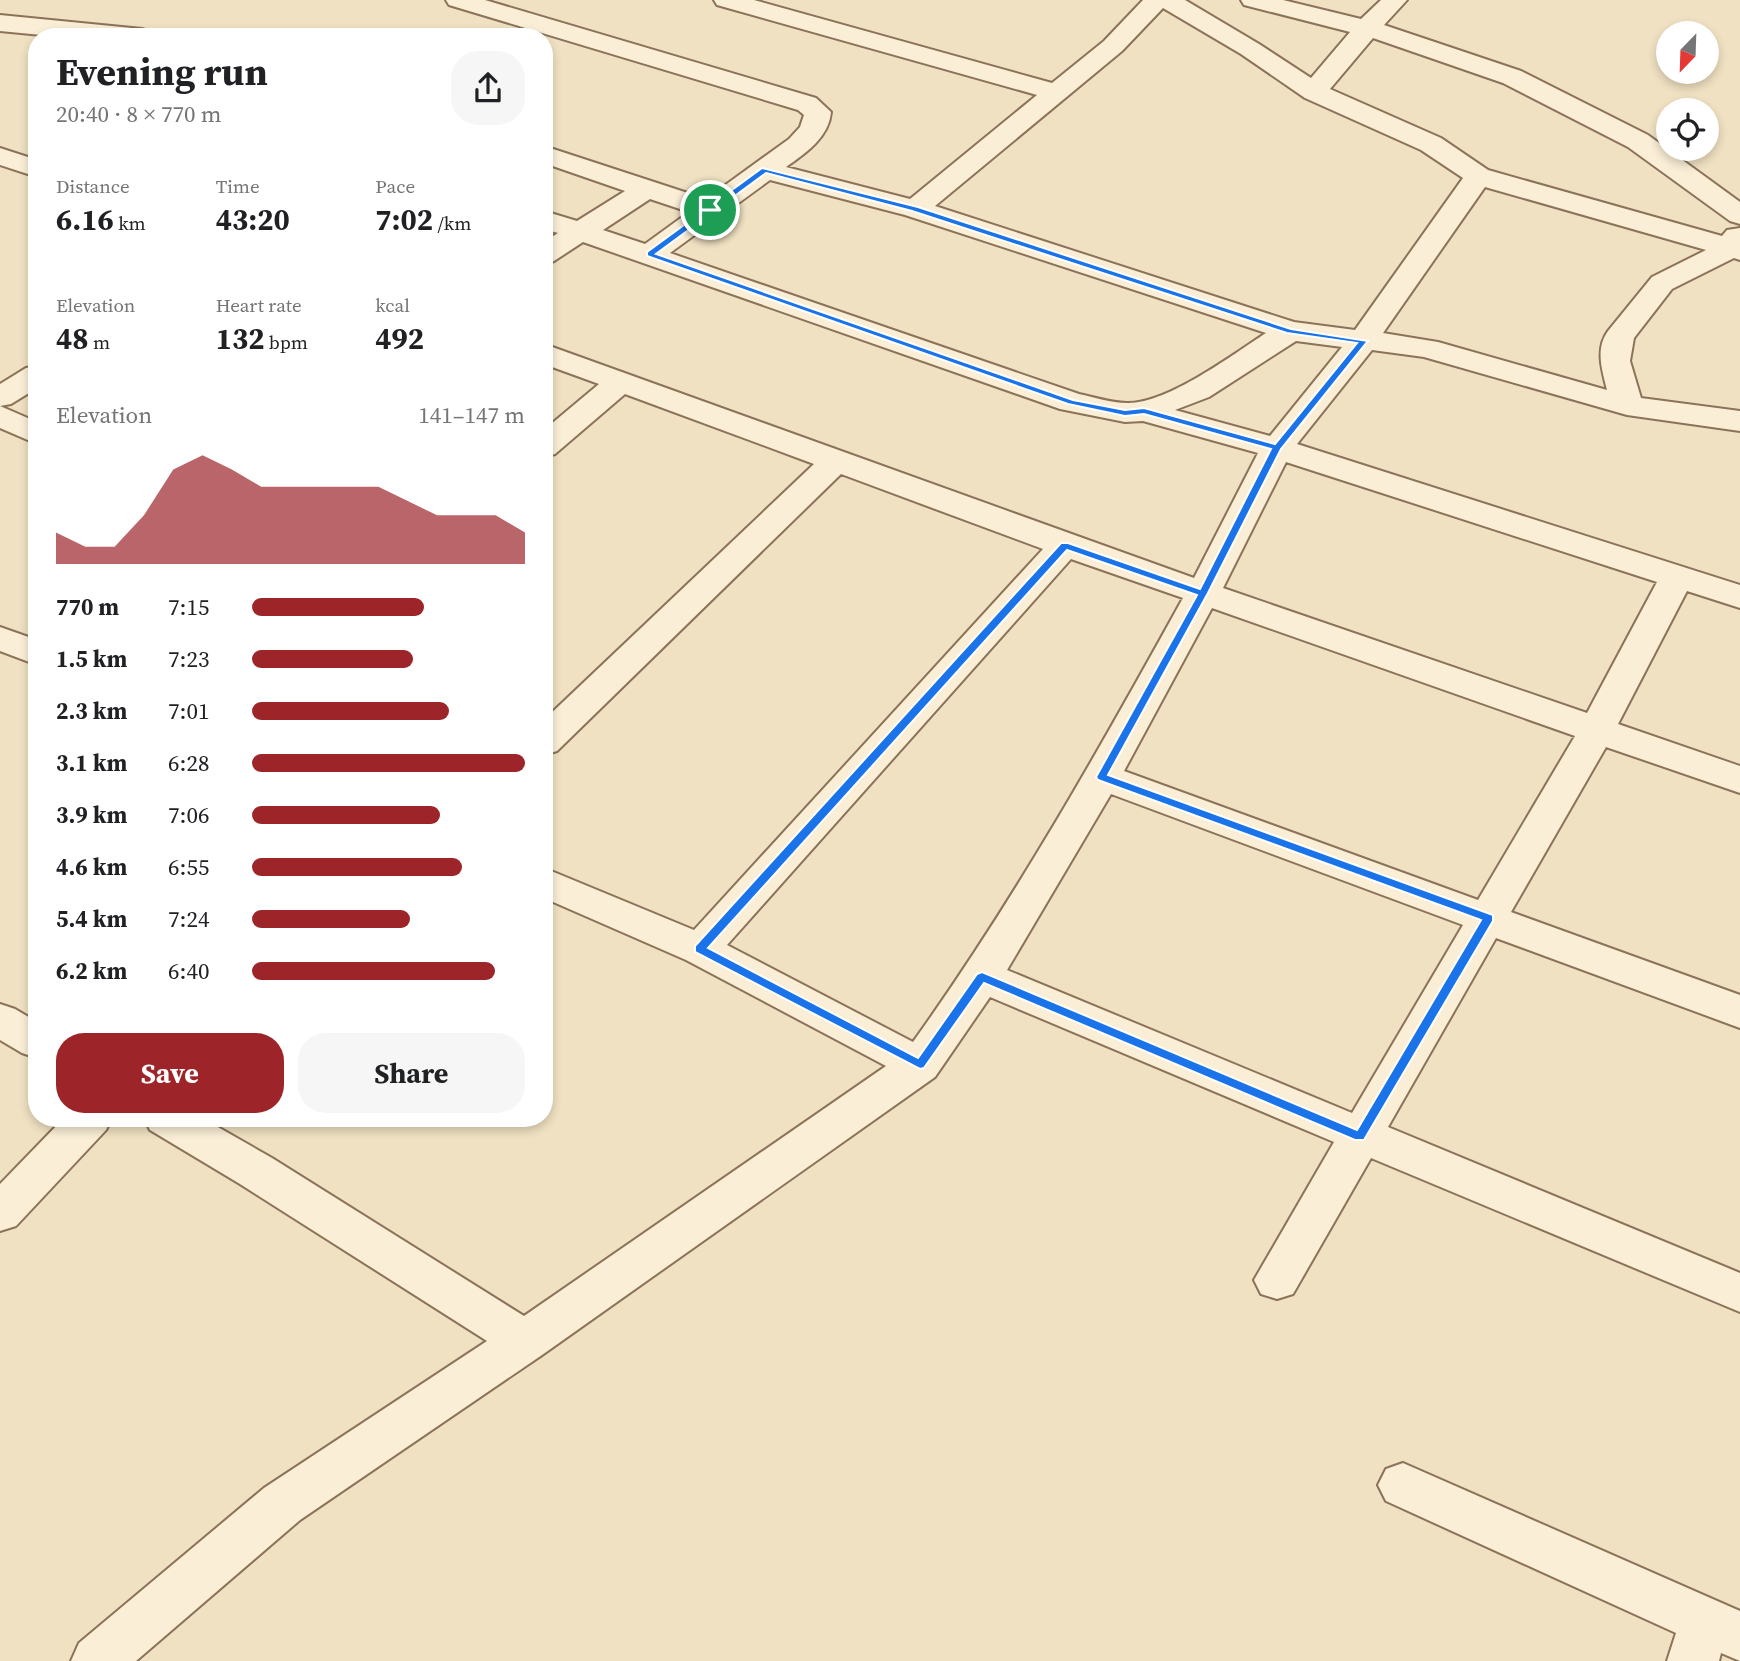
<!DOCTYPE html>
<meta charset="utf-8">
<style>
:root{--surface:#fff;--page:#f6f6f6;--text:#202124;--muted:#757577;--accent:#9d252a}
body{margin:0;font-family:"Source Serif 4",serif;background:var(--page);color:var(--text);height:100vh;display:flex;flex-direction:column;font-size:26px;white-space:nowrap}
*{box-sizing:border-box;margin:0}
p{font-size:23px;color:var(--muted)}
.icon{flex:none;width:38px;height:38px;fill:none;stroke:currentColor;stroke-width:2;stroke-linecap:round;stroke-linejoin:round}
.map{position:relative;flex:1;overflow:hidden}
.drawer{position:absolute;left:28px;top:28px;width:525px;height:1099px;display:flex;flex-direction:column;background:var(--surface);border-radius:28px;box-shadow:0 4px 10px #0003}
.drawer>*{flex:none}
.needle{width:46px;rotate:203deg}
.tools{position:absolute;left:1656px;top:21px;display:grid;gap:14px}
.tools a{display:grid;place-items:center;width:63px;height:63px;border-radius:50%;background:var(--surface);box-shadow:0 4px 10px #0003;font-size:35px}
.pin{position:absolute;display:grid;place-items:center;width:60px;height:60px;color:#fff;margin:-30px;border:4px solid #fff;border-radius:50%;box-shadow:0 2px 7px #0007}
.round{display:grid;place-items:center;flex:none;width:74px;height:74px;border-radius:28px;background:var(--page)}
.summary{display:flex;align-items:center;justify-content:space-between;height:119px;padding:0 28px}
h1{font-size:38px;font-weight:700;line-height:52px}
.figures{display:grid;grid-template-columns:repeat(3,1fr);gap:10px;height:119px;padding:7px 28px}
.figures div{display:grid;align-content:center}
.figures b{font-size:30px;font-weight:700}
.figures small{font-size:19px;font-weight:400}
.figures p{font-size:19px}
.chart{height:196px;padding:14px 28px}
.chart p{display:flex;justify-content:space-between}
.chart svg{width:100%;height:126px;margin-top:7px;fill:var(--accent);opacity:.7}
.action{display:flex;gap:14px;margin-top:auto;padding:14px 28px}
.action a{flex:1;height:80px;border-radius:28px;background:var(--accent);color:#fff;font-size:28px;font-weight:700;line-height:80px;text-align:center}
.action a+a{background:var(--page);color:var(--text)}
ul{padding:0 28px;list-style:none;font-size:23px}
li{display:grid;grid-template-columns:112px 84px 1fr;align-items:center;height:52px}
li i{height:18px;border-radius:9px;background:var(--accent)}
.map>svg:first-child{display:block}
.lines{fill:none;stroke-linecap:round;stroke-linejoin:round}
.street-casing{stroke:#8b7258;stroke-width:4}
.street{fill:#faeed6;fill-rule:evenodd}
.route{fill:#1a73e8;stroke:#fff;stroke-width:2;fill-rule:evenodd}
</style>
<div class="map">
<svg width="1740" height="1661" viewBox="0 0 1740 1661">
<rect width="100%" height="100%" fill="#f0e1c2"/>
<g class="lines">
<g class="street-casing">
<g id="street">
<path d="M446,0H485L816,98L831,112C829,137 806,153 786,167L910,199L1037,95L717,5L714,0H754L1052,83L1104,41L1143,0H1185L1259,44L1311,78L1350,32L1244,5L1241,0H1283L1361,19L1381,0H1407L1384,25L1521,71L1648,135L1740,202V224L1730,221L1628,147L1503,83L1373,38L1330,89L1441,138L1488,170L1722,236L1727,230L1740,228V260L1734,258L1672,289L1634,338L1630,361L1641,398L1740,411V431L1627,415L1424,357L1372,350L1297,444L1740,585V608L1687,591L1618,724L1740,766V793L1606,747L1511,912L1740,995V1028L1496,938L1388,1127L1740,1273V1312L1371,1158L1293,1294L1277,1299L1261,1294L1254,1280L1334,1142L990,997L935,1077L542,1355L300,1520L136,1661H71L79,1643L264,1488L487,1341L240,1184L150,1130L144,1118H202L272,1158L524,1316L886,1066L686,960L544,898V868L694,930L1043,549L841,474L557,751L544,755V720L814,464L625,394L555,454L544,457V430L599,384L544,364V344L1194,578L1258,453L1143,421L1125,422L1060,409L583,242L554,261L544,264V242L558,233L544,229V211L577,221L625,191L544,163V146L706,199L789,139L800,127L804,115L798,110L449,5ZM1163,8L1241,54L1305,98L1421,150L1463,178L1355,330L1294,322L935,206L1122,51ZM770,180L905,215L1266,333C1232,355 1167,404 1127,403C1111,403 1094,397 1079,394L670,253ZM1485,187L1706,250L1652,277L1608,331C1595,349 1602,370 1607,390L1438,342L1383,333ZM650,199L689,212L645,244L603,230ZM1296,341L1342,347L1270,436L1175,410L1209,397ZM1286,462L1657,582L1587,713L1223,588ZM1071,559L1183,598C1099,750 1014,901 913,1042L727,945ZM1212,608L1575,736L1478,900L1124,771ZM1111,794L1463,925L1352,1113L1007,970Z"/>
<polygon points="0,15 142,29 151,32 155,37 62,37 0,31"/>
<polygon points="0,148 37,160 37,177 0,165"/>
<polygon points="37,366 37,388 11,404 0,406 0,384 26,368"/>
<polygon points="0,406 37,422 37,444 0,428"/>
<polygon points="0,627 37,640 37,665 0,651"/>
<polygon points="0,1004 15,1009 37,1022 37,1058 22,1053 0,1040"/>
<polygon points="64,1118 112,1118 106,1130 16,1226 0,1231 0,1184"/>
<polygon points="1403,1463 1740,1611 1740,1661 1721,1653 1719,1661 1667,1661 1676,1633 1386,1501 1378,1485 1386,1469"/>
</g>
</g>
<use href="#street" class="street"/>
</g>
<path class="route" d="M762,168L918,207L1291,329L1368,341L1281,449L1208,593L1108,775L1493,915V921L1364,1140H1355L984,983L924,1068L920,1069L695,952V946L1061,543H1068L1200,589L1271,449L1144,414L1125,416L1068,404L647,256V252ZM766,173L912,211L1287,333L1357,343L1275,444L1144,408L1125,410L1073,400L656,254ZM1067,550L1197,595L1096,777L1098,780L1481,920L1357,1130L982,972L977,974L918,1058L708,948Z"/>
</svg>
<div class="tools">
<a><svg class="needle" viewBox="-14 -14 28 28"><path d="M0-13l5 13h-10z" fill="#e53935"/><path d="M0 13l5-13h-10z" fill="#757577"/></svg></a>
<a><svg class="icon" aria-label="locate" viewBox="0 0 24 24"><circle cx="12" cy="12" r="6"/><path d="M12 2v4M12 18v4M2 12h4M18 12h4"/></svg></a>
</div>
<div class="pin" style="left:710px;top:210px;background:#1e9e55"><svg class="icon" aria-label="arrive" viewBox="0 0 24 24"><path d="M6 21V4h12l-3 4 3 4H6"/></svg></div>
<section class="drawer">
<div class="summary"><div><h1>Evening run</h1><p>20:40 · 8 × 770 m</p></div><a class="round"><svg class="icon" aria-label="share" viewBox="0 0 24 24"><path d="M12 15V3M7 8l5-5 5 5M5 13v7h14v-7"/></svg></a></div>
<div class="figures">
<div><p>Distance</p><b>6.16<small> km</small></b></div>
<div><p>Time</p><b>43:20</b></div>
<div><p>Pace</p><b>7:02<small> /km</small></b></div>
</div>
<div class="figures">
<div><p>Elevation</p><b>48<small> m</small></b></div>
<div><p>Heart rate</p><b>132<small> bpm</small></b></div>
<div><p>kcal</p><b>492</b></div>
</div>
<div class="chart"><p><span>Elevation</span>141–147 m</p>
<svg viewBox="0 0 160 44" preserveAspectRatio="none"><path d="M0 44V33L10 38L20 38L30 27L40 11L50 6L60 11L70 17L80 17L90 17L100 17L110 17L120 22L130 27L140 27L150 27L160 33V44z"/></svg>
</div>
<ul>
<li><b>770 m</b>7:15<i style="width:63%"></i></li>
<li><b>1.5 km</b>7:23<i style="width:59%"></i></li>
<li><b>2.3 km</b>7:01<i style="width:72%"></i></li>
<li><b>3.1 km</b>6:28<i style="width:100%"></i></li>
<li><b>3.9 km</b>7:06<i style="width:69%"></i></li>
<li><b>4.6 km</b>6:55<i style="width:77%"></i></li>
<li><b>5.4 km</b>7:24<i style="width:58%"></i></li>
<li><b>6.2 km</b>6:40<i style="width:89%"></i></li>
</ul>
<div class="action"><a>Save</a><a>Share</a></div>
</section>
</div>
